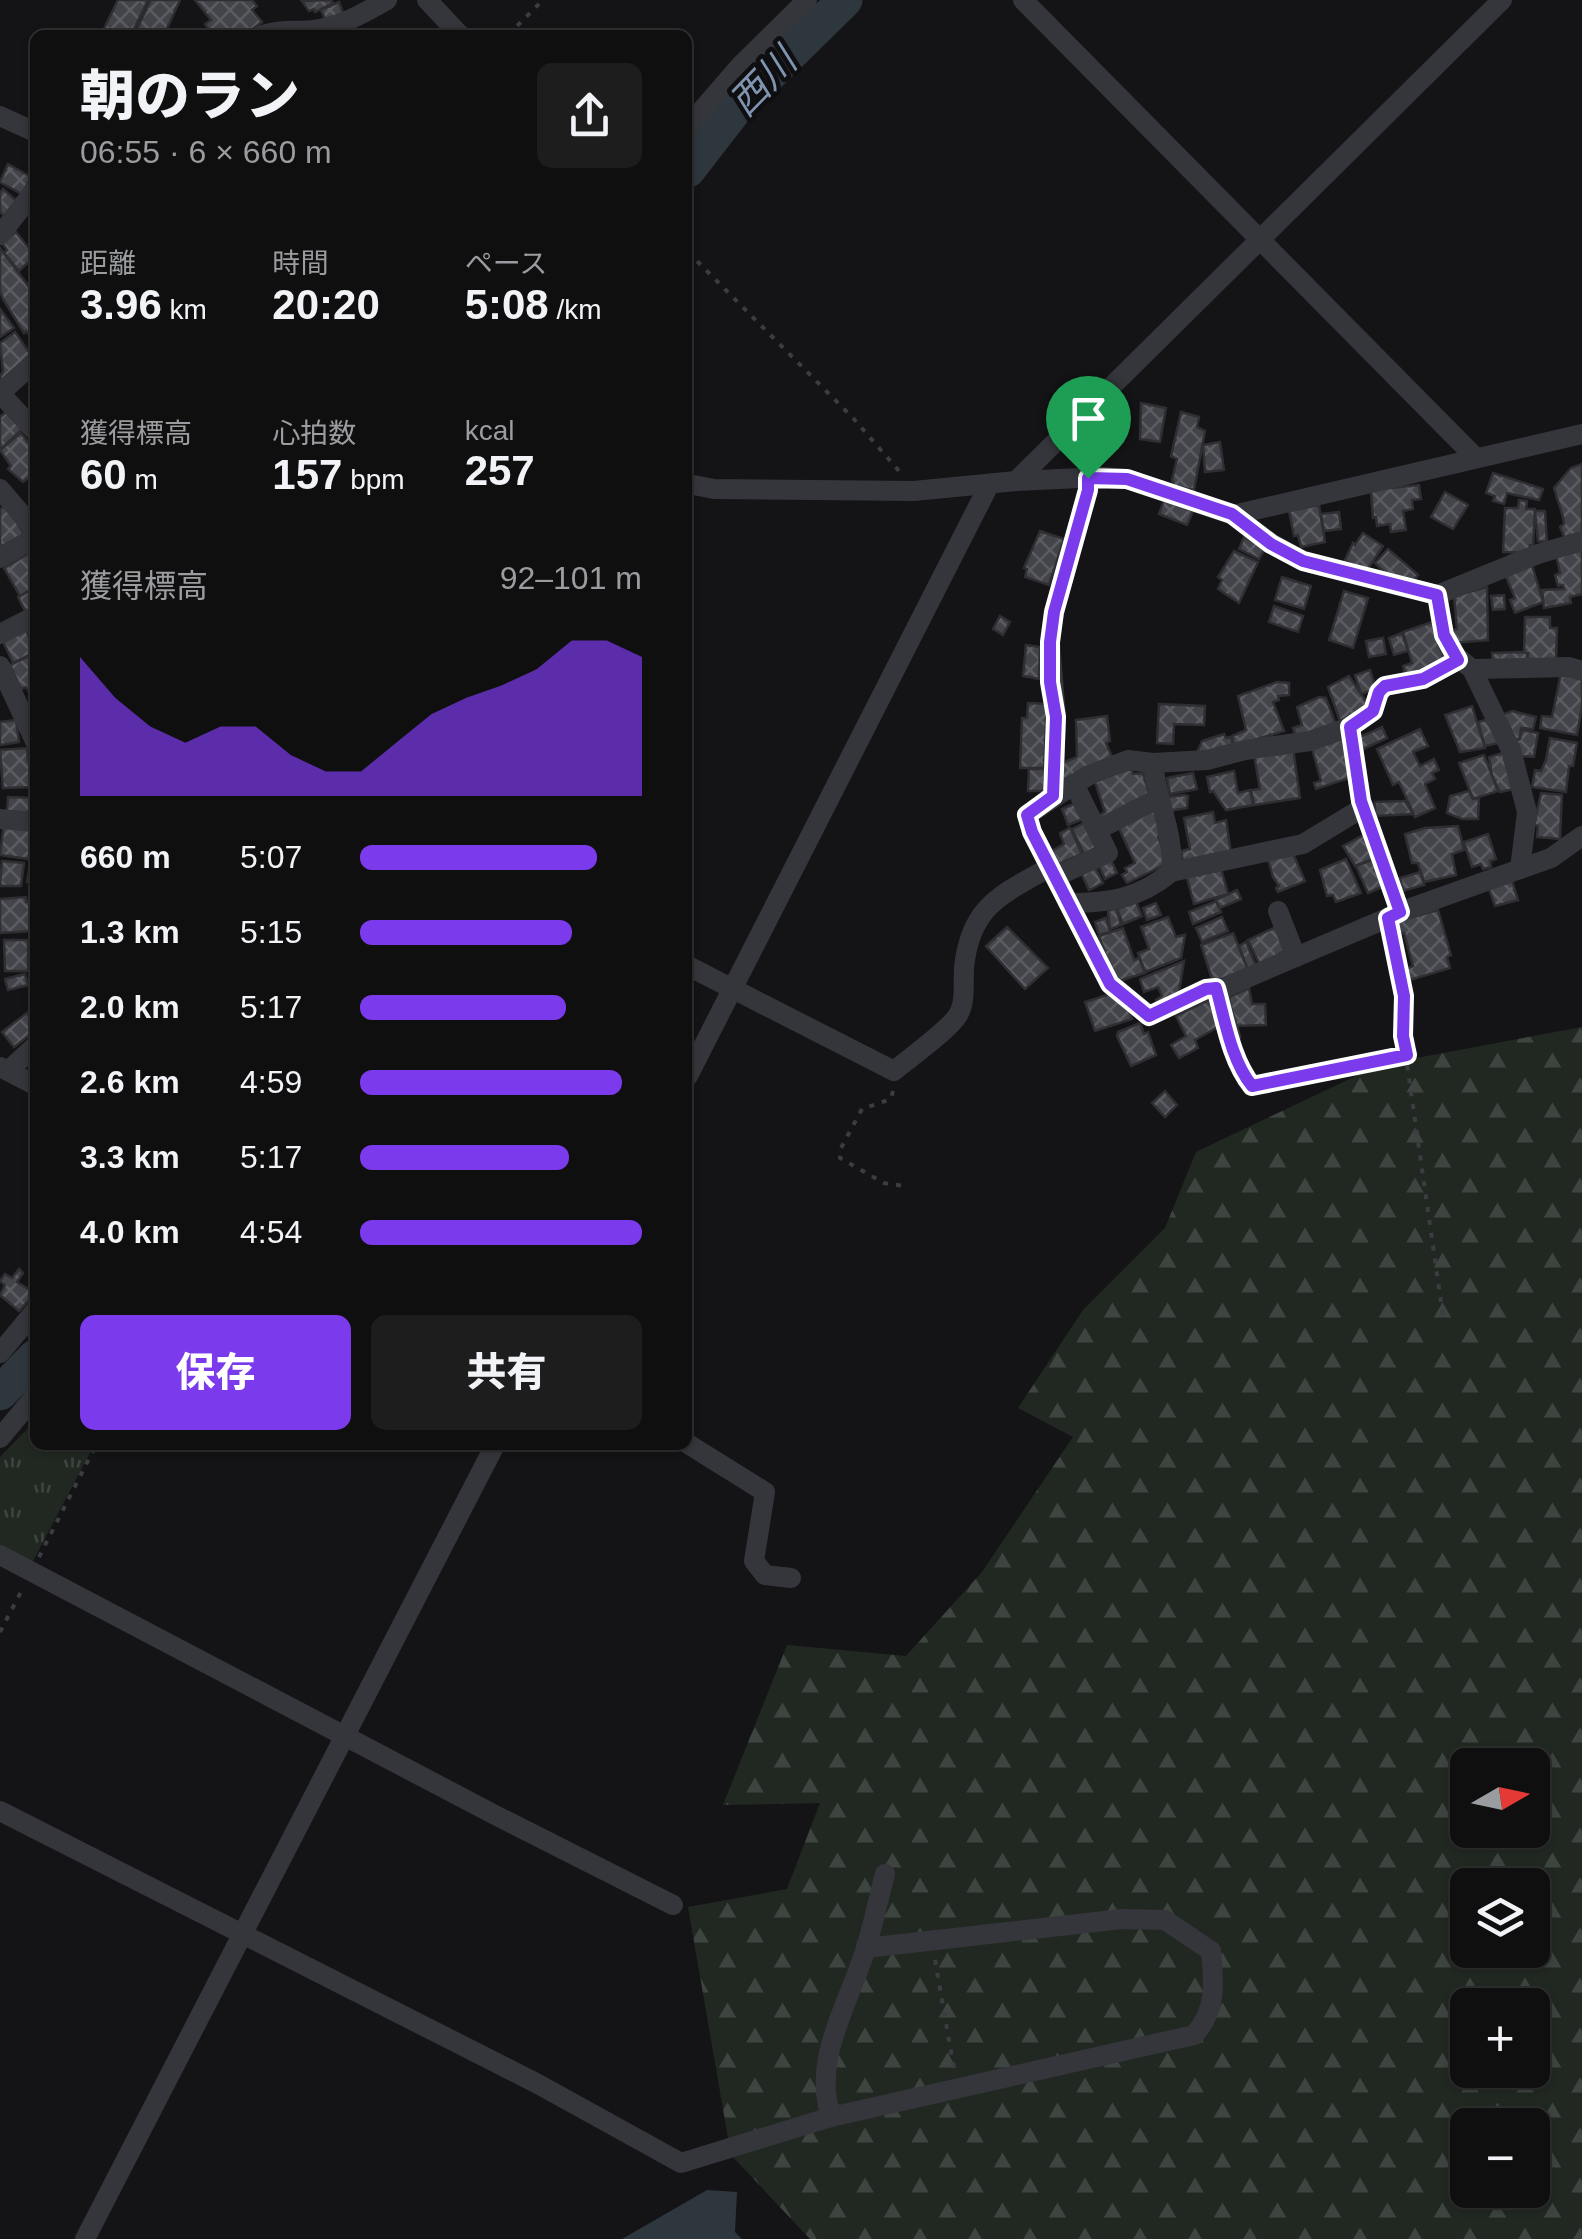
<!DOCTYPE html>
<html lang="ja">
<meta charset="utf-8">
<style>
:root{--surface:#0f0f10;--page:#1d1d1e;--text:#f1f3f6;--muted:#9b9c9f;--line:#2f2f30;--accent:#7c3aed}
body{margin:0;font-family:Arial,"Noto Sans JP",sans-serif;background:var(--page);color:var(--text);height:100vh;display:flex;flex-direction:column;font-size:38px;white-space:nowrap}
*{box-sizing:border-box;margin:0}
p{font-size:32px;color:var(--muted)}
.icon{flex:none;width:55px;height:55px;fill:none;stroke:currentColor;stroke-width:2;stroke-linecap:round;stroke-linejoin:round}
.map{position:relative;flex:1;overflow:hidden}
.panel{position:absolute;left:30px;top:30px;width:662px;height:1420px;display:flex;flex-direction:column;background:var(--surface);border-radius:15px;box-shadow:0 2px 8px #0004,0 0 0 2px var(--line)}
.panel>*{flex:none}
.needle{width:65px;rotate:81deg}
.fabs{position:absolute;left:1450px;top:1748px;display:grid;gap:20px}
.fabs a{display:grid;place-items:center;width:100px;height:100px;border-radius:15px;background:var(--surface);box-shadow:0 2px 8px #0004,0 0 0 2px var(--line);font-size:50px}
.pin{position:absolute;display:grid;place-items:center;width:85px;height:85px;color:#fff;margin:-102px -42px;border-radius:50% 50% 50% 0;rotate:-45deg;box-shadow:0 0 10px #0007}
.pin .icon{rotate:45deg}
.round{display:grid;place-items:center;flex:none;width:105px;height:105px;border-radius:15px;background:var(--page)}
.head{display:flex;align-items:center;justify-content:space-between;height:170px;padding:0 50px}
h1{font-size:55px;font-weight:800;line-height:75px}
.figures{display:grid;grid-template-columns:repeat(3,1fr);gap:15px;height:170px;padding:10px 50px}
.figures div{display:grid;align-content:center}
.figures b{font-size:42px;font-weight:800}
.figures small{font-size:28px;font-weight:400}
.figures p{font-size:28px}
.chart{height:280px;padding:20px 50px}
.chart p{display:flex;justify-content:space-between}
.chart svg{width:100%;height:180px;margin-top:10px;fill:var(--accent);opacity:.7}
.primary-button{display:flex;gap:20px;margin-top:auto;padding:20px 50px}
.primary-button a{flex:1;height:115px;border-radius:15px;background:var(--accent);color:#fff;font-size:40px;font-weight:800;line-height:115px;text-align:center}
.primary-button a+a{background:var(--page);color:var(--text)}
ul{padding:0 50px;list-style:none;font-size:32px}
li{display:grid;grid-template-columns:160px 120px 1fr;align-items:center;height:75px}
li i{height:25px;border-radius:12px;background:var(--accent)}
.map>svg:first-child{display:block}
.grass{fill:url(#grass-tufts)}
.forest{fill:url(#forest-firs);fill-rule:evenodd}
.water{fill:#2e363e}
.lines{fill:none;stroke-linecap:round;stroke-linejoin:round}
.river{stroke:#2e363e;stroke-width:35}
.building{fill:url(#building-cross-hatch);stroke:#2f2e32;stroke-width:2.5}
.path{stroke:#3b3d42;stroke-width:4;stroke-dasharray:5 8;stroke-linecap:butt}
.minor{stroke:#35363b;stroke-width:20}
.route-casing{stroke:#fff;stroke-width:20}
.route{stroke:#7c3aed;stroke-width:12}
.labels{text-anchor:middle;dominant-baseline:central;stroke-width:9;stroke-linejoin:round;paint-order:stroke}
.water-label{font-size:38px;font-style:italic;fill:#7f95af;stroke:#0f0f11}
</style>
<div class="map">
<svg width="1582" height="2239" viewBox="0 0 1582 2239">
<defs>
<pattern id="grass-tufts" width="24" height="20" patternUnits="userSpaceOnUse" patternTransform="scale(2.5)"><rect width="24" height="20" fill="#212822"/><path d="M3 7l-1-3M5 7V3M7 7l1-3M15 17l-1-3M17 17v-4M19 17l1-3" fill="none" stroke="#3e4440"/></pattern>
<pattern id="forest-firs" width="22" height="20" patternUnits="userSpaceOnUse" patternTransform="scale(2.5)"><rect width="22" height="20" fill="#212822"/><path d="M5 1l3.5 6h-7zM16 11l3.5 6h-7z" fill="#3e4440"/></pattern>
<pattern id="building-cross-hatch" width="8" height="8" patternUnits="userSpaceOnUse" patternTransform="scale(2.5)"><rect width="8" height="8" fill="#434449"/><path d="M0 0l8 8M0 8l8-8" fill="none" stroke="#5b5c61"/></pattern>
</defs>
<rect width="100%" height="100%" fill="#141416"/>
<polygon class="grass" points="35,1421 35,1445 94,1445 33,1561 0,1552 0,1457"/>
<path class="forest" d="M1582,1027V2239H810L731,2155L688,1907L787,1889L820,1803L723,1805L787,1645L906,1656L982,1572L1073,1437L1018,1408L1083,1310L1165,1228L1196,1152L1379,1065ZM1468,1765H1532V1830H1468ZM1468,1885H1532V1950H1468ZM1468,2005H1532V2070H1468ZM1468,2125H1532V2190H1468Z"/>
<polygon class="water" points="707,2190 737,2192 735,2232 742,2239 622,2239"/>
<g class="lines">
<g class="river">
<polyline points="688,170 739,104 845,0"/>
<polyline points="0,1393 35,1357"/>
</g>
</g>
<g class="building">
<polygon points="118,0 148,0 131,35 101,35"/>
<polygon points="151,0 180,0 164,35 134,35"/>
<polygon points="195,0 252,0 257,6 252,10 262,22 245,35 213,35 205,24 211,20"/>
<polygon points="331,0 333,3 315,12 314,9 309,11 302,1"/>
<polygon points="339,2 343,13 326,21 321,10"/>
<polygon points="8,164 31,177 22,194 0,182"/>
<polygon points="3,189 20,204 7,218 0,212 0,193"/>
<polygon points="16,232 35,256 19,271 4,253 7,250 2,243"/>
<polygon points="0,248 35,295 35,342 26,331 24,333 3,299 0,291"/>
<polygon points="0,309 14,328 0,337"/>
<polygon points="15,332 33,358 3,381 0,377 3,371 0,343"/>
<polygon points="1141,403 1166,408 1160,442 1140,439"/>
<polygon points="7,411 23,428 0,450 0,417"/>
<polygon points="1181,412 1199,417 1197,427 1205,431 1194,490 1174,486 1172,480 1177,459 1171,456"/>
<polygon points="21,433 35,451 35,473 23,482 8,469 11,466 0,450"/>
<polygon points="1220,442 1224,470 1205,472 1203,445"/>
<polygon points="1582,464 1582,539 1566,541 1560,527 1564,524 1563,517 1554,488 1571,468"/>
<polygon points="1493,473 1543,489 1539,500 1507,493 1504,504 1493,501 1495,496 1486,493"/>
<polygon points="1419,485 1421,499 1412,500 1413,509 1403,511 1406,530 1391,532 1390,524 1377,526 1376,517 1373,518 1371,490"/>
<polygon points="1445,492 1468,505 1453,529 1431,517"/>
<polygon points="1164,500 1193,511 1187,525 1159,514"/>
<polygon points="1519,500 1527,501 1526,509 1535,509 1533,545 1530,545 1530,553 1503,552 1505,508 1518,508"/>
<polygon points="1319,505 1325,542 1301,547 1298,535 1294,536 1289,511"/>
<polygon points="6,506 25,535 0,547 0,509"/>
<polygon points="1535,511 1545,511 1547,542 1538,541"/>
<polygon points="1339,512 1341,529 1324,531 1321,514"/>
<polygon points="1040,531 1064,539 1049,585 1025,577 1027,569 1024,568"/>
<polygon points="1363,533 1383,546 1365,573 1345,560 1353,543 1355,545"/>
<polygon points="1244,537 1265,548 1259,559 1239,549"/>
<polygon points="1388,549 1418,575 1410,585 1392,580 1375,563"/>
<polygon points="1582,549 1582,594 1570,597 1571,603 1544,608 1542,590 1564,589 1563,585 1558,586 1555,575 1560,573 1556,555"/>
<polygon points="1234,551 1258,562 1239,603 1218,589 1222,580 1218,577"/>
<polygon points="28,554 33,562 35,560 35,587 20,596 4,568"/>
<polygon points="1531,562 1543,602 1515,613 1510,600 1515,598 1504,572"/>
<polygon points="1282,577 1311,586 1304,609 1275,600"/>
<polygon points="1487,587 1488,640 1453,643 1453,630 1457,629 1454,596"/>
<polygon points="35,588 35,608 26,613 18,597"/>
<polygon points="1344,591 1368,598 1353,648 1329,640"/>
<polygon points="1504,595 1505,609 1493,610 1491,596"/>
<polygon points="1274,606 1303,616 1298,632 1269,622"/>
<polygon points="1000,616 1010,622 1003,635 993,629"/>
<polygon points="1525,617 1550,617 1550,628 1557,628 1556,660 1528,659 1528,653 1524,653"/>
<polygon points="1435,621 1445,665 1406,678 1403,666 1412,663 1403,632"/>
<polygon points="25,627 35,652 13,663 2,639"/>
<polygon points="1402,633 1408,651 1394,655 1389,638"/>
<polygon points="1383,638 1386,654 1369,657 1366,641"/>
<polygon points="1026,645 1040,647 1039,679 1023,676"/>
<polygon points="1522,652 1527,653 1528,662 1493,664 1492,653"/>
<polygon points="35,653 35,690 29,692 26,687 21,689 10,665"/>
<polygon points="1370,670 1376,689 1361,694 1355,675"/>
<polygon points="1561,673 1582,677 1582,706 1577,735 1540,728 1542,716 1552,717"/>
<polygon points="1349,676 1369,706 1340,721 1328,687"/>
<polygon points="1277,682 1289,683 1289,695 1278,696 1279,700 1273,702 1284,731 1234,746 1232,736 1246,730 1238,696"/>
<polygon points="1319,697 1326,698 1337,728 1297,740 1293,728 1302,725 1297,707"/>
<polygon points="1028,703 1047,704 1044,768 1020,768 1022,718 1027,718"/>
<polygon points="1159,704 1205,706 1204,725 1174,724 1173,744 1157,743"/>
<polygon points="1472,706 1485,748 1460,752 1445,715"/>
<polygon points="1512,711 1536,717 1533,729 1521,728 1520,738 1514,741 1502,715"/>
<polygon points="1107,716 1110,741 1106,743 1113,759 1061,781 1060,764 1077,757 1076,720"/>
<polygon points="1489,719 1498,743 1485,746 1478,722"/>
<polygon points="16,720 19,742 0,745 0,722"/>
<polygon points="1382,727 1387,738 1361,750 1356,739"/>
<polygon points="1420,729 1428,746 1413,752 1420,766 1434,759 1439,770 1432,773 1435,779 1425,784 1435,808 1415,817 1399,782 1393,785 1377,749"/>
<polygon points="1522,730 1538,733 1534,757 1519,756 1514,742 1520,739"/>
<polygon points="1224,734 1226,738 1231,737 1233,746 1195,757 1202,741"/>
<polygon points="1341,736 1352,777 1316,789 1314,783 1321,781 1311,745"/>
<polygon points="1550,738 1577,743 1573,766 1569,766 1566,792 1532,787 1535,770 1541,771 1546,760"/>
<polygon points="27,748 28,761 33,761 32,787 3,788 0,750"/>
<polygon points="1293,748 1300,798 1254,805 1251,790 1260,789 1254,755"/>
<polygon points="1505,752 1514,789 1500,792 1492,776 1489,757"/>
<polygon points="1484,755 1498,791 1473,799 1459,763"/>
<polygon points="1029,769 1045,769 1044,791 1028,791"/>
<polygon points="1131,769 1133,774 1143,773 1150,797 1101,822 1098,816 1105,812 1094,779"/>
<polygon points="1234,771 1238,793 1250,790 1253,805 1226,810 1213,791 1210,792 1207,777"/>
<polygon points="1193,773 1197,789 1170,794 1167,778"/>
<polygon points="1469,791 1473,799 1479,798 1478,819 1462,819 1447,813 1450,796"/>
<polygon points="1541,793 1562,795 1560,839 1537,837 1538,826 1534,825"/>
<polygon points="1184,795 1188,796 1187,808 1169,811 1167,797"/>
<polygon points="8,797 32,798 31,809 27,813 7,811"/>
<polygon points="1405,801 1413,814 1375,816 1375,802"/>
<polygon points="1078,802 1085,818 1068,825 1062,809"/>
<polygon points="1154,806 1164,834 1158,837 1166,855 1166,864 1127,883 1122,875 1127,872 1125,868 1135,863 1117,824"/>
<polygon points="1213,812 1215,823 1226,820 1231,853 1183,862 1181,851 1190,849 1184,818"/>
<polygon points="1088,821 1099,846 1084,854 1072,829"/>
<polygon points="4,824 35,829 29,859 0,855"/>
<polygon points="1458,826 1464,850 1452,854 1456,875 1424,882 1418,863 1412,863 1405,834 1425,828"/>
<polygon points="1070,828 1082,854 1059,864 1052,851 1064,844 1060,833"/>
<polygon points="1488,834 1496,859 1490,861 1491,867 1483,869 1481,864 1472,867 1464,842"/>
<polygon points="1364,835 1375,858 1355,866 1343,846"/>
<polygon points="1291,849 1305,881 1278,892 1276,888 1279,886 1273,877 1268,859"/>
<polygon points="31,858 35,858 35,884 27,882"/>
<polygon points="1346,859 1361,893 1336,902 1333,895 1327,896 1320,870"/>
<polygon points="1374,859 1386,885 1368,893 1356,866"/>
<polygon points="1111,860 1117,873 1105,879 1099,866"/>
<polygon points="2,861 24,863 21,886 0,886"/>
<polygon points="1220,865 1228,894 1194,904 1186,874"/>
<polygon points="1095,867 1103,883 1089,890 1081,873"/>
<polygon points="1420,872 1424,885 1403,891 1400,878"/>
<polygon points="1512,881 1518,900 1495,906 1489,889"/>
<polygon points="1237,890 1241,899 1220,908 1216,900"/>
<polygon points="26,897 26,902 32,901 33,931 0,933 0,899"/>
<polygon points="1216,901 1221,912 1193,924 1189,912"/>
<polygon points="1136,902 1142,916 1123,924 1117,909"/>
<polygon points="1156,903 1161,915 1147,920 1143,908"/>
<polygon points="1116,908 1121,925 1110,929 1108,911"/>
<polygon points="1438,910 1451,955 1447,957 1450,968 1410,980 1406,969 1413,966 1404,933 1397,934 1398,921"/>
<polygon points="1168,917 1176,937 1185,935 1181,958 1145,972 1138,953 1149,949 1141,927"/>
<polygon points="1222,917 1228,931 1202,942 1196,928"/>
<polygon points="1106,918 1110,932 1099,935 1095,922"/>
<polygon points="1007,927 1048,968 1025,989 986,946"/>
<polygon points="1276,927 1286,950 1260,965 1248,940"/>
<polygon points="1123,928 1134,960 1139,958 1145,973 1119,981 1112,975 1099,936"/>
<polygon points="1233,933 1248,970 1229,979 1212,979 1201,945"/>
<polygon points="4,940 28,940 28,971 5,971"/>
<polygon points="1246,942 1256,966 1248,970 1239,946"/>
<polygon points="1184,961 1178,998 1158,1004 1156,1000 1162,996 1158,987 1144,992 1140,979"/>
<polygon points="25,974 28,985 8,990 5,979"/>
<polygon points="1249,988 1252,1004 1265,1004 1266,1025 1234,1026 1229,997"/>
<polygon points="1110,994 1127,1004 1132,1019 1095,1031 1085,1002"/>
<polygon points="1209,1000 1218,1027 1195,1040 1198,1048 1179,1058 1171,1045 1186,1036 1176,1016"/>
<polygon points="27,1013 35,1024 35,1031 14,1047 2,1032"/>
<polygon points="1140,1023 1144,1034 1148,1032 1156,1055 1131,1066 1117,1036 1118,1032"/>
<polygon points="1165,1091 1177,1105 1165,1117 1152,1103"/>
<polygon points="19,1269 23,1273 17,1282 35,1293 19,1311 0,1295 5,1285 0,1281 5,1274 12,1278"/>
</g>
<g class="lines">
<g class="path">
<polyline points="508,35 543,0"/>
<polyline points="688,252 853,418 899,471"/>
<polyline points="1392,937 1404,996 1403,1036 1443,1316"/>
<polyline points="1235,1053 1244,1075 1253,1086 1407,1055"/>
<polyline points="893,1091 891,1099 862,1109 841,1148 840,1158 884,1183 904,1186"/>
<polyline points="39,1557 96,1445"/>
<polyline points="0,1632 23,1588"/>
<polyline points="935,1960 954,2069"/>
</g>
<g class="minor">
<polyline points="427,0 460,35"/>
<polyline points="1023,0 1475,457"/>
<path d="M263,35C283,28 300,33 319,29C344,25 365,12 387,0"/>
<polyline points="0,116 35,132"/>
<polyline points="688,126 740,66 807,0"/>
<polyline points="0,235 35,190"/>
<polyline points="0,393 35,431"/>
<polyline points="0,393 35,362"/>
<polyline points="1016,481 1502,0"/>
<polyline points="688,484 714,489 914,491 1016,481 1102,477 1127,479 1233,515 1582,434"/>
<polyline points="0,489 35,530"/>
<polyline points="1233,515 1271,543 1303,561 1437,595 1538,554 1582,541"/>
<polyline points="0,558 35,537"/>
<polyline points="1437,595 1444,635 1451,652 1472,669 1511,750 1527,812 1520,869"/>
<polyline points="0,634 35,616"/>
<polyline points="1458,660 1423,679 1385,686 1379,692 1373,711 1350,727 1310,741 1245,750 1207,760 1153,763 1128,760 1089,775 1027,815 1032,832 1110,983 1149,1016 1206,989 1223,988 1411,908 1551,858 1582,836"/>
<polyline points="0,666 35,741"/>
<polyline points="1472,669 1569,667 1582,671"/>
<polyline points="1350,727 1361,801 1400,912"/>
<polyline points="1053,796 1056,717 1050,642 1054,612 1088,490 1099,398"/>
<polyline points="0,819 35,822"/>
<polyline points="1097,830 1159,798"/>
<polyline points="1171,872 1303,844 1364,807"/>
<polyline points="1055,877 1108,853 1074,784"/>
<path d="M1068,903C1108,903 1139,899 1171,872C1175,834 1156,800 1153,763"/>
<polyline points="1278,911 1296,957"/>
<path d="M688,966L894,1071C908,1059 950,1029 958,1015C966,1002 963,983 964,968C970,907 1000,895 1050,867"/>
<polyline points="1216,988 1231,1037"/>
<polyline points="0,1067 35,1085"/>
<polyline points="8,1071 35,1046"/>
<polyline points="688,1076 989,485"/>
<polyline points="0,1353 35,1311"/>
<polyline points="0,1438 35,1396"/>
<polyline points="688,1444 765,1492 754,1561 765,1575 791,1578"/>
<polyline points="0,1555 495,1815 673,1905"/>
<path d="M0,1811L538,2084L681,2163L831,2117L1194,2035C1217,2010 1214,1982 1211,1951L1165,1920L1122,1919L866,1948"/>
<path d="M831,2117C812,2060 848,2005 865,1951C873,1926 878,1900 885,1874"/>
<polyline points="85,2239 495,1445"/>
</g>
</g>
<g class="lines">
<g class="route-casing">
<path id="route" d="M1088,478L1127,479L1232,514L1271,544L1303,561L1437,595L1444,635L1458,660L1423,679L1385,686L1379,692L1373,711L1350,727L1361,801L1400,912L1388,918L1404,996L1403,1036L1407,1055L1252,1086C1231,1060 1225,1020 1216,988L1206,989L1149,1016L1110,984L1032,832L1027,815L1053,796L1056,717L1050,682V642L1054,612L1088,490Z"/>
</g>
<use href="#route" class="route"/>
</g>
<g class="labels">
<g class="water-label">
<text transform="translate(763 82) rotate(-46)">西川</text>
</g>
</g>
</svg>
<div class="fabs">
<a><svg class="needle" viewBox="-14 -14 28 28"><path d="M0-13l5 13h-10z" fill="#e53935"/><path d="M0 13l5-13h-10z" fill="#9b9c9f"/></svg></a>
<a><svg class="icon" aria-label="layers" viewBox="0 0 24 24"><path d="M12 4l9 5-9 5-9-5zM3 14l9 5 9-5"/></svg></a>
<a>+</a>
<a>−</a>
</div>
<div class="pin" style="left:1088px;top:478px;background:#1e9e55"><svg class="icon" aria-label="arrive" viewBox="0 0 24 24"><path d="M6 21V4h12l-3 4 3 4H6"/></svg></div>
<section class="panel">
<div class="head"><div><h1>朝のラン</h1><p>06:55 · 6 × 660 m</p></div><a class="round"><svg class="icon" aria-label="share" viewBox="0 0 24 24"><path d="M12 15V3M7 8l5-5 5 5M5 13v7h14v-7"/></svg></a></div>
<div class="figures">
<div><p>距離</p><b>3.96<small> km</small></b></div>
<div><p>時間</p><b>20:20</b></div>
<div><p>ペース</p><b>5:08<small> /km</small></b></div>
</div>
<div class="figures">
<div><p>獲得標高</p><b>60<small> m</small></b></div>
<div><p>心拍数</p><b>157<small> bpm</small></b></div>
<div><p>kcal</p><b>257</b></div>
</div>
<div class="chart"><p><span>獲得標高</span>92–101 m</p>
<svg viewBox="0 0 160 44" preserveAspectRatio="none"><path d="M0 44V10L10 20L20 27L30 31L40 27L50 27L60 34L70 38L80 38L90 31L100 24L110 20L120 17L130 13L140 6L150 6L160 10V44z"/></svg>
</div>
<ul>
<li><b>660 m</b>5:07<i style="width:84%"></i></li>
<li><b>1.3 km</b>5:15<i style="width:75%"></i></li>
<li><b>2.0 km</b>5:17<i style="width:73%"></i></li>
<li><b>2.6 km</b>4:59<i style="width:93%"></i></li>
<li><b>3.3 km</b>5:17<i style="width:74%"></i></li>
<li><b>4.0 km</b>4:54<i style="width:100%"></i></li>
</ul>
<div class="primary-button"><a>保存</a><a>共有</a></div>
</section>
</div>
